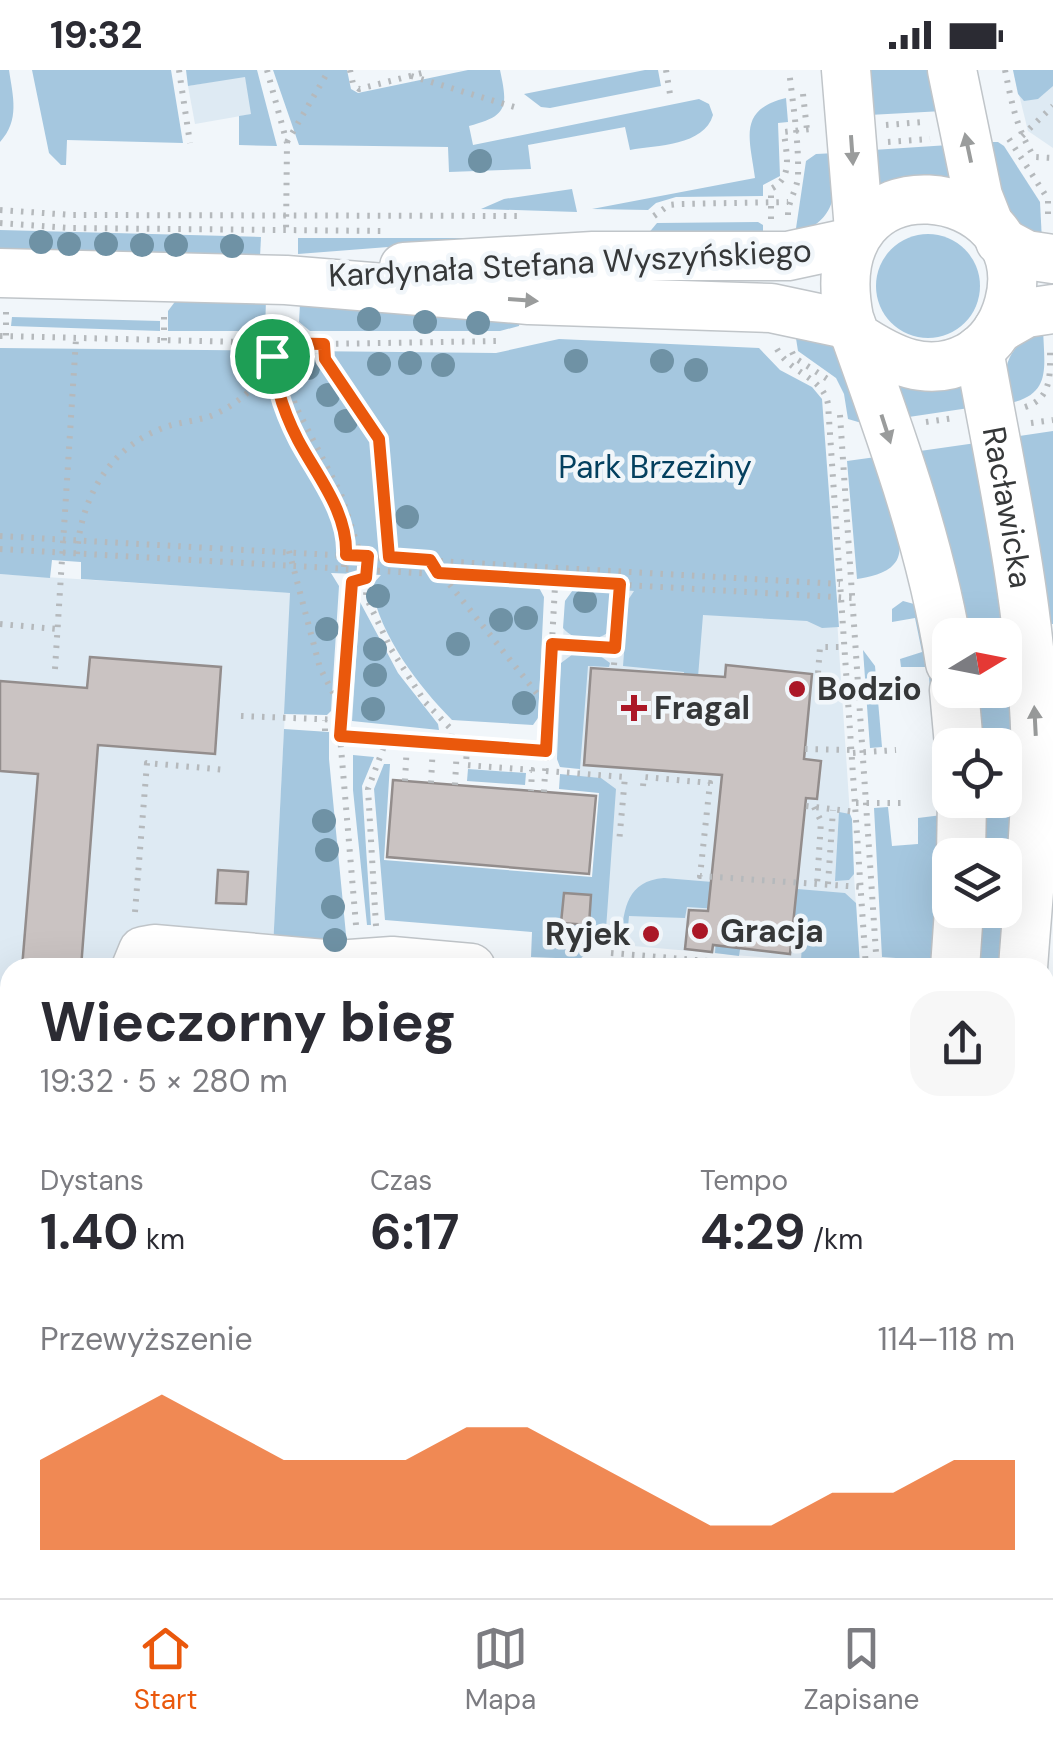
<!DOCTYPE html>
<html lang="pl">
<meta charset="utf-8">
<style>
:root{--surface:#fff;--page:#f7f7f7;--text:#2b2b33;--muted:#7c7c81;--line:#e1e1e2;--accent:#ea580c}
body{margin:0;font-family:"DM Sans",sans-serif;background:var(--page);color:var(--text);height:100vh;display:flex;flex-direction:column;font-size:38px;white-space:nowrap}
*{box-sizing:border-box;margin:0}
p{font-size:32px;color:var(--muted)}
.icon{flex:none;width:55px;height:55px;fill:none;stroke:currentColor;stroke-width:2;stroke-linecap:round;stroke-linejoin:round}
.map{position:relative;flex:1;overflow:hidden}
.panel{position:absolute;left:0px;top:888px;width:1055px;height:642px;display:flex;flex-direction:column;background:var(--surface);border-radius:30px 30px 0 0;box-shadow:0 10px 40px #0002}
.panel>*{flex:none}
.needle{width:65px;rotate:80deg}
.buttons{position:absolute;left:932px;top:548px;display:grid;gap:20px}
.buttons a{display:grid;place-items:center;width:90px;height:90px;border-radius:20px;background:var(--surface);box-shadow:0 10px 40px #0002;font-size:50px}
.pin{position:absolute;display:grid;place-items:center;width:85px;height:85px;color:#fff;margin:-42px;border:5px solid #fff;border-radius:50%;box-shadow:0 2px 10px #0007}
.round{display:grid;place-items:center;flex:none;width:105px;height:105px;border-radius:30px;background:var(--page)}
.overview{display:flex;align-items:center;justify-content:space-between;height:170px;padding:0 40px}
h1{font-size:55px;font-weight:700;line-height:75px}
.stats{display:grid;grid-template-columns:repeat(3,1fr);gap:15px;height:170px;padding:10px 40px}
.stats div{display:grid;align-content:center}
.stats b{font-size:50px;font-weight:700}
.stats small{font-size:28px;font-weight:400}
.stats p{font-size:28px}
.chart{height:280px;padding:20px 40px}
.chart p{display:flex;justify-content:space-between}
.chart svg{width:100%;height:180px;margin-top:10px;fill:var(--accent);opacity:.7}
.status{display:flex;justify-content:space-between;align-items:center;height:70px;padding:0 50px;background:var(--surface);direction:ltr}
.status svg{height:28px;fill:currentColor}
.tab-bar{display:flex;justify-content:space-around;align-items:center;height:140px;border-top:2px solid var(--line);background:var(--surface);font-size:28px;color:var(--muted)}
.tab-bar a{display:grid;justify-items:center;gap:5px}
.tab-bar .selected{color:var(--accent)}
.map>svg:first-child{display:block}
.built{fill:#deeaf3}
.green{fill:#a5c7df}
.building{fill:#cac3c2;stroke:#938d8c;stroke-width:2.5}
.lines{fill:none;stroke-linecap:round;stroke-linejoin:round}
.minor-casing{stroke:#c0c5c9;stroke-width:51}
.path{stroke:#b5b9bc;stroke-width:6;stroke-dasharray:2.5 8;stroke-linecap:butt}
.minor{stroke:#fff;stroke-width:48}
.tree{fill:#6f92a5}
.oneway{fill:#9a9c9c}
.route-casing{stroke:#fff;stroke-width:20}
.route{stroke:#ea580c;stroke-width:12}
.poi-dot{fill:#ab1727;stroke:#f1f6fa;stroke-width:4}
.labels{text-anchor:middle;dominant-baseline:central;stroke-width:9;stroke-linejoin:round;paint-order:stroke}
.street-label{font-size:32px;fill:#363839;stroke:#f1f6fa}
.park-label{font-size:32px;fill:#04405f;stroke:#f1f6fa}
.poi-label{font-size:32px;font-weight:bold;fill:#363839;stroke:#f1f6fa;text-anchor:start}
</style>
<div class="status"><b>19:32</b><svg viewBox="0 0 49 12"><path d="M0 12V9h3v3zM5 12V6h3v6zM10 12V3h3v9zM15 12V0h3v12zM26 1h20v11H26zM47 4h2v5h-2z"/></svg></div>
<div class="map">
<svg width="1053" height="1528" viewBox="0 0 1053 1528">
<rect width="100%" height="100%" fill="#f1f6fa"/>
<g class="built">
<polygon points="1013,0 1053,0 1053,78 1028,61"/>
<polygon points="245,6 252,44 195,54 188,16"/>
<polygon points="0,504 291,523 273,878 175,897 10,898 10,1520 115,1520 114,1528 0,1528"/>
<polygon points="576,517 836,534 860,896 599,873 604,866 601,708 579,706 579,699 560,697 557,689 565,531"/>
</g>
<g class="green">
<path d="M0,0H9C13,27 20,50 0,72Z"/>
<polygon points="32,0 171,0 183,73 67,70 66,95 61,95 49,83"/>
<polygon points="186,0 257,0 277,76 239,75 239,46 251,44 245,7 188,16"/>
<path d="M273,0H347L351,19L358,23L468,0H500C508,37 508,46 469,56L473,75L699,29L709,34L713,45C704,76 657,75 630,80L625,57L528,75L531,99L449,102L448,77L299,75Z"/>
<polygon points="645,0 658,0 661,16 550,38 541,37 524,24"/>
<polygon points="865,0 934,0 943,41 869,45"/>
<polygon points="1013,0 1053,0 1053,16 1038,29 1024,31 1018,24"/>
<path d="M786,28L788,52L778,53L780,106L763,115V126L676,127L656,133L648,140L592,139L755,108C750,69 737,40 786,28Z"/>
<polygon points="987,72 998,72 1004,76 1040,132 1042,171 1005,145"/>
<polygon points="949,75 957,110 880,124 873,80"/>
<path d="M836,83C835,123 839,149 795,165L806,91L816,84Z"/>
<polygon points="572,119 577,142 481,139 504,129"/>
<polygon points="758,152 763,155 763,167 647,165 657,153"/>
<polygon points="0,160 261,167 260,187 0,182"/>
<circle cx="928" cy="216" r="52"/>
<polygon points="298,168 504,168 298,184"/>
<polygon points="177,229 266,230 265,261 168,261 168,241"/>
<polygon points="300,234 520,248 519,256 500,261 310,261 299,252"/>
<polygon points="12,247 160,251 160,261 11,256"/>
<path d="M1043,257C1044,298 1053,325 1006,334C1002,293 1007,278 1043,257Z"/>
<polygon points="795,262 827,272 835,279 865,354 848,349 844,324 836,308 798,281"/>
<path d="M559,269L759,278L780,300L812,317L822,329L839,557L822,558L807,551L703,545L693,669L679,668L684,602L623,596L628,530L634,521L608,519L613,529L611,559C600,573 574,572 563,558L565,531L575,517L537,514L544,527L538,648L533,655L452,650C417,614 381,567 371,516L381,505L331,503L339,516L331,641L327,645L284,644L290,523L81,509V492L52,490L50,508L0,504V278L496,283Z"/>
<polygon points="895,314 908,317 962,314 969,338 902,348"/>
<polygon points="1053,361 1053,554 1047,554 1013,367"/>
<path d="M976,373C994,478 1015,583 1017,691C1019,759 1010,828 1004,897L974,895L977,840H1005V785H980L981,730H1005V675H978L973,620H1005V565H964L942,469L913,382Z"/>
<path d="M876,387C883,410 912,476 894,494C886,504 869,507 857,509L847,391Z"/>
<path d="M903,531L914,534C921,553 929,573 933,593C952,690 945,793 937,891L882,887L874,738L888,737L892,776L918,774V748L942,745L928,597H901L900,589L922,582L915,548L892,552V539Z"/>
<polygon points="360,532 398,603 438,654 439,660 352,651"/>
<polygon points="863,580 875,596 882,677 870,678"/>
<polygon points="573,584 599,585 610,593 609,597 588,596 580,699 560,697 557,689 561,593"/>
<polygon points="284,659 329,662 329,689 347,875 273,878"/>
<polygon points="353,685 374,687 362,716 371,855 367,855 353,720"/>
<polygon points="384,694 390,694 384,790 592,807 599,723 559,719 560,704 601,708 616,719 606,859 599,873 580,889 531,887 532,862 385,850 374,719"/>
<polygon points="468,699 526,703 525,715 467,711"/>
<polygon points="839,742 850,744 852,749 854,804 849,810 835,811"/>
<path d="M664,808L845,823L856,833L860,896L801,891L802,873L796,871L797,853L745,848L739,886L715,883L718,839L687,837L685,848L629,846L627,869H621C624,838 627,811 664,808Z"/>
<polygon points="0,1186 10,1187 10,1277 0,1276"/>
<polygon points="1053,1258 1053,1370 1045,1368 1045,1263"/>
<polygon points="1045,1378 1053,1380 1053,1528 1021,1528 1022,1520 1045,1520"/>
<polygon points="519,1520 678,1520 678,1528 522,1528"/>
</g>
<g class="building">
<polygon points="90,587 221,597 215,684 98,675 81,898 22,898 38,704 0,701 0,611 87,618"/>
<polygon points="726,595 812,604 804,689 821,691 817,729 806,728 790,884 713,875 712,882 685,879 689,840 708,841 722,705 584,695 591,598 725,607"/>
<polygon points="393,710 596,726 589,804 387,787"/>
<polygon points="218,800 248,802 246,834 216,833"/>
<polygon points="564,823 591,825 589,855 561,853"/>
</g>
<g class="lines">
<g class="minor-casing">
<g id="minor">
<polyline points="846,0 859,160"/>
<polyline points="952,0 978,126 989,154"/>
<polyline points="1000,171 1026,185 1053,189"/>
<polyline points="404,197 593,186 788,186 853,172"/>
<polyline points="0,203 286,210 529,230 771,238 851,255"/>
<polyline points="998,259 1026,243 1053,239"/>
<path d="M855,266C891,290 928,309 969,287C990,275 1003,256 1009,233C1042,109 815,76 849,248C889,360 932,475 950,593"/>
<path id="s1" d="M979,280C1000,398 1027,517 1034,637C1040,724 1029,811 1023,898"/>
<polyline points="954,620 959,675"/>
<polyline points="961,785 962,730"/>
<polyline points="136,898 143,881 154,879 336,895 392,891 471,898"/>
<polyline points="955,898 959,840"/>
<polyline points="0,1103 10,1104"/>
<polyline points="311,1528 312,1520"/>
<polyline points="826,1528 827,1520"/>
<polyline points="910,1528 911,1520"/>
<polyline points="975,1528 975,1520"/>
</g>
</g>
<g class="path">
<polyline points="179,0 190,73"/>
<polyline points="267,0 287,73 286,161"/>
<polyline points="350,0 353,14 359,19 422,3 422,0"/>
<polyline points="666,0 670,24"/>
<path d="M1005,0C1012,34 1016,57 1034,87L1053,88"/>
<polyline points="411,6 518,38"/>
<polyline points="803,24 807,60"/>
<polyline points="886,55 923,52"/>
<polyline points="1022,66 1053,36"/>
<polyline points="1009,69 1048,129 1048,150"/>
<polyline points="287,72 329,0"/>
<polyline points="888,72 930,69"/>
<polyline points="0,140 72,145 524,146"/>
<path d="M788,145C788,130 797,121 798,106C799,71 793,35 789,0"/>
<polyline points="654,146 669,135 678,134 788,132"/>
<path d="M771,149V119C794,107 786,84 784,62L811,59"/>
<polyline points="0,153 70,158 386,161"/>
<polyline points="6,242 6,267"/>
<polyline points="164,247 164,271"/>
<polyline points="286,248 285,292 295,335 341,424 358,477 368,486 366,527 391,579 425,632 452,660 451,675"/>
<polyline points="0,266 324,274 499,271"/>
<polyline points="324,274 325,289 379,369 389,487"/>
<path d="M777,279C791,304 823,307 828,334L866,898"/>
<polyline points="792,282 795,288 829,310"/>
<path d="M273,289C278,318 285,346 299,372C321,413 349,448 344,497"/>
<path d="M1025,337C1053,328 1050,303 1050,277"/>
<polyline points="840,345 877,898"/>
<polyline points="926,352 954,348"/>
<polyline points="1031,353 1053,350"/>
<polyline points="0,466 840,514"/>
<polyline points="0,479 852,528"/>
<polyline points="289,481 320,598 340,636"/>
<path d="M77,484C80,433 106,382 156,361C172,353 190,352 208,347C232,339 268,311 272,285C274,273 272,258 272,246"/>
<polyline points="430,490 547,636"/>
<polyline points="0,554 57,559"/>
<polyline points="552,573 615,578"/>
<polyline points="614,595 621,502"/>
<polyline points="55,599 76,269"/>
<polyline points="818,603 820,577 846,577"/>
<polyline points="241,646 341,650"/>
<polyline points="325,661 325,650"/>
<polyline points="340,666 546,681"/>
<polyline points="467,676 466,695 532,700 531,721"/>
<polyline points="805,679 853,680"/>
<polyline points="853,683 896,680"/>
<polyline points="546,701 625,707 619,773"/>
<polyline points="405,711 407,672"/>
<polyline points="431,713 433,674"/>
<polyline points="455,715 457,676"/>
<polyline points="643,716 644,707 710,713 700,806 862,817"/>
<polyline points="544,722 556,497"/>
<polyline points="856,733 901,733"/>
<polyline points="806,736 856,742"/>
<polyline points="814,737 821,751 817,815"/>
<polyline points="828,814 833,740"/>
<polyline points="135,842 147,693 227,700"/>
<polyline points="356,855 340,666 352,512 366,508"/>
<polyline points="376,856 368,719 386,671"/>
<polyline points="611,883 793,898"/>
<polyline points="845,898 853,898"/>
<polyline points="1045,1109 1053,1006"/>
<polyline points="1045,1174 1053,1179"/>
<polyline points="1045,1258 1053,1254"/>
<polyline points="1045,1374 1053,1376"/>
<polyline points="0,1402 10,1400"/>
<polyline points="1045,1404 1053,1405"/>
<polyline points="174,1520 268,1528"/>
<polyline points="445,1520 447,1528"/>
<polyline points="510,1520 512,1528"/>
<polyline points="352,1523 375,1520"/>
<polyline points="107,1528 110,1520"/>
<polyline points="776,1528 776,1520"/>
</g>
<use href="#minor" class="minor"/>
</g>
<g class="tree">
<circle cx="480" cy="91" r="12"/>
<circle cx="41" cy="172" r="12"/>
<circle cx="69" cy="174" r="12"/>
<circle cx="106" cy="174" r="12"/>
<circle cx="142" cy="175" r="12"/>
<circle cx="176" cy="175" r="12"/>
<circle cx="232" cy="176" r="12"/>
<circle cx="369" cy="249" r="12"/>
<circle cx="425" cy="252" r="12"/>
<circle cx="478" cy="253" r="12"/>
<circle cx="576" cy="291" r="12"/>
<circle cx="662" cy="291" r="12"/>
<circle cx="410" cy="293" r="12"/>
<circle cx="379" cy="294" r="12"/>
<circle cx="443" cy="295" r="12"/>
<circle cx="308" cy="298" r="12"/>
<circle cx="696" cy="300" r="12"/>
<circle cx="328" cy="325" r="12"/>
<circle cx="346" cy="351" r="12"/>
<circle cx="407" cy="447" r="12"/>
<circle cx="378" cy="526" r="12"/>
<circle cx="585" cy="531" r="12"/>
<circle cx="526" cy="548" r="12"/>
<circle cx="501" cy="550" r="12"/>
<circle cx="327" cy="559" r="12"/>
<circle cx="458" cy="574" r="12"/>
<circle cx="375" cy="579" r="12"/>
<circle cx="375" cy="605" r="12"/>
<circle cx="524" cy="633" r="12"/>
<circle cx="373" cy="639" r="12"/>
<circle cx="324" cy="751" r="12"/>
<circle cx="327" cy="780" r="12"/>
<circle cx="333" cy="837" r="12"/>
<circle cx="335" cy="870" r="12"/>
</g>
<defs><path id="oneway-solid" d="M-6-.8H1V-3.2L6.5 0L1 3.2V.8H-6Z" transform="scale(2.5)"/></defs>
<g class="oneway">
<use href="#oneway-solid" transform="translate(968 78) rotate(-102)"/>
<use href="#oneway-solid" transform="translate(852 80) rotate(86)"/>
<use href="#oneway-solid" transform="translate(523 230) rotate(4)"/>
<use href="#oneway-solid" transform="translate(886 359) rotate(72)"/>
<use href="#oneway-solid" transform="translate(1035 651) rotate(-93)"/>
</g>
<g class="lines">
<g class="route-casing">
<path id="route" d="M272,273L324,274L325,289L379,369L389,487L430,490L438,503L620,514L615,578L552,574L546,681L340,666L352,512L366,508L368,486L346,485C348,442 317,406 298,370C283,341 272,306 272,273Z"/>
</g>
<use href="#route" class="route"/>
</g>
<g class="poi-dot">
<circle cx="797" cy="619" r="10"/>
<path d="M629 623h10v10h10v10h-10v10h-10v-10h-10v-10h10z"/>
<circle cx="700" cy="861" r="10"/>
<circle cx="651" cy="864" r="10"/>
</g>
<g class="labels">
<g class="street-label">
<text transform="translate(570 193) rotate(-3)">Kardynała Stefana Wyszyńskiego</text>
<text stroke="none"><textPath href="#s1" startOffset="160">Racławicka</textPath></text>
</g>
<g class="park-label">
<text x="655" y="397">Park Brzeziny</text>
</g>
<g class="poi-label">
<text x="817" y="619">Bodzio</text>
<text x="654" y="638">Fragal</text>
<text x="720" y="861">Gracja</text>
<text x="631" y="864" text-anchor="end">Ryjek</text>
</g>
</g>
</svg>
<div class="buttons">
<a><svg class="needle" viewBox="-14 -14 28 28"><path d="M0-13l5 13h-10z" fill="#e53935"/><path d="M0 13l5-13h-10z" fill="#7c7c81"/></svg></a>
<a><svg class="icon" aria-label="locate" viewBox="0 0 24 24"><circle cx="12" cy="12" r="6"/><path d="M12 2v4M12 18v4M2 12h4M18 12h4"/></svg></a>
<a><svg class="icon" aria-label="layers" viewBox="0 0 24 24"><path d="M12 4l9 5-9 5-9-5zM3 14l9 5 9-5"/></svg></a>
</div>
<div class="pin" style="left:272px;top:286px;background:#1e9e55"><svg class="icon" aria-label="arrive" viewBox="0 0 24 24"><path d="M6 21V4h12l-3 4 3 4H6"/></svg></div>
<section class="panel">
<div class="overview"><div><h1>Wieczorny bieg</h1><p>19:32 · 5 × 280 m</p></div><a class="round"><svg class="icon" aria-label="share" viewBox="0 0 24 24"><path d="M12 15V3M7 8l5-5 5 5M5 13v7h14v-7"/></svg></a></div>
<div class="stats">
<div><p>Dystans</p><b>1.40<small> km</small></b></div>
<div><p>Czas</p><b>6:17</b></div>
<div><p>Tempo</p><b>4:29<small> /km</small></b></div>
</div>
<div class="chart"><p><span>Przewyższenie</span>114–118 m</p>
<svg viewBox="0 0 160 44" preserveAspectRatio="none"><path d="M0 44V22L10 14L20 6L30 14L40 22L50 22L60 22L70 14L80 14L90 22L100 30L110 38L120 38L130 30L140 30L150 22L160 22V44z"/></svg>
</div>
</section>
</div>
<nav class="tab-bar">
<a class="selected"><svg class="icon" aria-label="home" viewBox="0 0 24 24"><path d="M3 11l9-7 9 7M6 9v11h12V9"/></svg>Start</a>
<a><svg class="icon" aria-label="map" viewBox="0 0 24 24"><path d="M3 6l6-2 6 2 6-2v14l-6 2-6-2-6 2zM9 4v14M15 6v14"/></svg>Mapa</a>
<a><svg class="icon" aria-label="saved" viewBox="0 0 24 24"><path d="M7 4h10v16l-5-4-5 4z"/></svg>Zapisane</a>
</nav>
